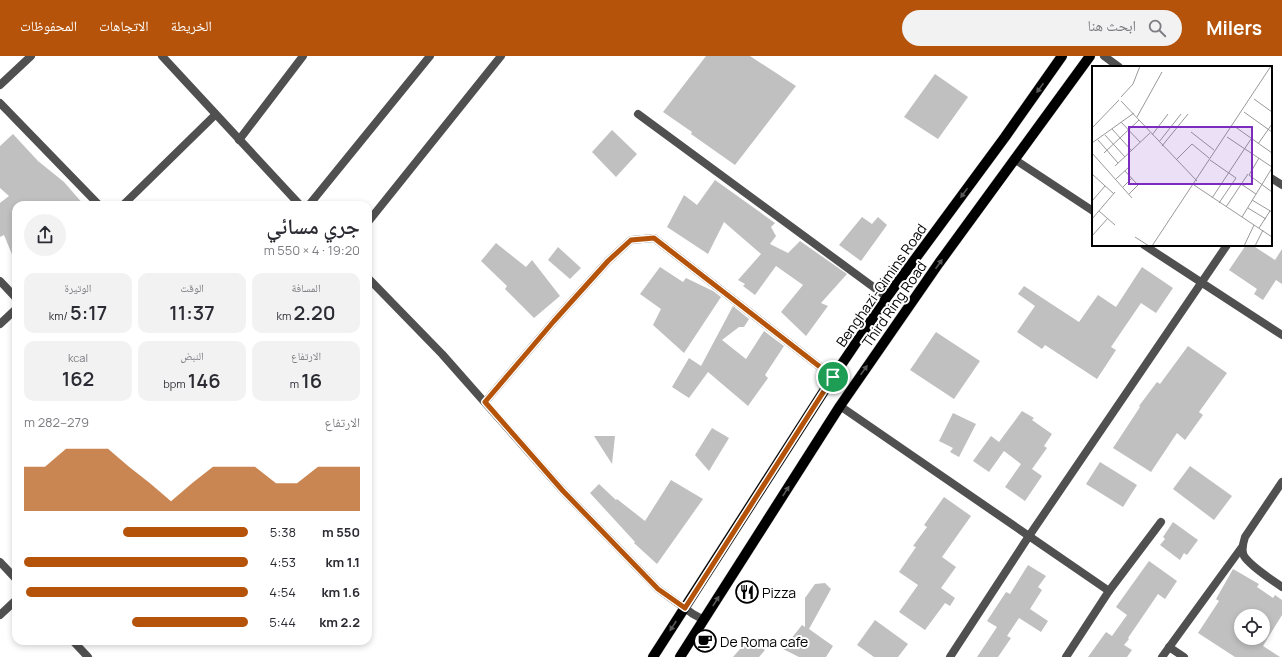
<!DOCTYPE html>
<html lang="ar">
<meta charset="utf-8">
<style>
:root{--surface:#fff;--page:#f2f2f3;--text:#2b2b33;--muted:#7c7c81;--accent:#b45309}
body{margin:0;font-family:Manrope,"Noto Naskh Arabic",sans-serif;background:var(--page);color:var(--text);direction:rtl;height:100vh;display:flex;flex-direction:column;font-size:15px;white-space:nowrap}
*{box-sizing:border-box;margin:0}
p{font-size:13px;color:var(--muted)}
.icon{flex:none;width:22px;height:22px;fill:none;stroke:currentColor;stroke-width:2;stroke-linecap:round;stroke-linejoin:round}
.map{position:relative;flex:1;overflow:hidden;direction:ltr}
.panel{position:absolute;left:12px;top:145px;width:360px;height:444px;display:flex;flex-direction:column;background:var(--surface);border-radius:12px;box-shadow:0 2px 6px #0003;direction:rtl}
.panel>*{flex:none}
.tools{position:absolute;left:1234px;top:553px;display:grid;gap:8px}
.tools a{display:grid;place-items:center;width:36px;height:36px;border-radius:50%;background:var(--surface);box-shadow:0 2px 6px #0003;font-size:20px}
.pin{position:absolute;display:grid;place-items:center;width:34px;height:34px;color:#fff;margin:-17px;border:2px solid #fff;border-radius:50%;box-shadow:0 1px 4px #0007}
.round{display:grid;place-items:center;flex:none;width:42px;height:42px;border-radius:21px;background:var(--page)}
.head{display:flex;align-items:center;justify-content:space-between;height:68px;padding:0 12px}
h1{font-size:22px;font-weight:600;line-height:30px}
.figures{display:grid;grid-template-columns:repeat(3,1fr);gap:6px;height:68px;padding:4px 12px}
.figures div{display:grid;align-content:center;border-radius:10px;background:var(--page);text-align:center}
.figures b{font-size:20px;font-weight:600}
.figures small{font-size:11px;font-weight:400}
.figures p{font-size:11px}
.chart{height:112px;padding:8px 12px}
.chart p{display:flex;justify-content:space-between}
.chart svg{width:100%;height:72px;margin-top:4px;fill:var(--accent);opacity:.7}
ul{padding:0 12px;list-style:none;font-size:13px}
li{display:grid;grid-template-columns:64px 48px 1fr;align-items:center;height:30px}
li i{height:10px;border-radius:5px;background:var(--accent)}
header{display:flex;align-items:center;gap:24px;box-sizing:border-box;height:56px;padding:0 20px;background:var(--accent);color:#fff}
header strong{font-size:19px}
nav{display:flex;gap:22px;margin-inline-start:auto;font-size:14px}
.search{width:280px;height:36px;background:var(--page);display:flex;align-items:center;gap:10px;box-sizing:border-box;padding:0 14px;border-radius:22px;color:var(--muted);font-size:15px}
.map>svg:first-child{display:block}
.building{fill:#c0c0c0;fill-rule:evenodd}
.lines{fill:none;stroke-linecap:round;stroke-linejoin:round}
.primary-casing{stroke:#dbdbdb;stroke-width:11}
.minor{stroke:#505050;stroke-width:8}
.primary{stroke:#000;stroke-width:10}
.oneway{fill:#595959}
.route-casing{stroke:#fff;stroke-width:8}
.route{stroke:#b45309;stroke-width:5}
.labels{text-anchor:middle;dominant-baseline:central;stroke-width:4;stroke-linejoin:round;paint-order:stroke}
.street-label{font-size:14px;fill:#000;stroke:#fff}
.poi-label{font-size:14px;fill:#000;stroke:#fff;text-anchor:start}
.inset-road{fill:none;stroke:#999;stroke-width:1}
.view{fill:#7b2cbf;fill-opacity:0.15;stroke:#7b2cbf;stroke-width:2}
.inset-edge{fill:none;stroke:#000;stroke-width:2}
</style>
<header>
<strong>Milers</strong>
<div class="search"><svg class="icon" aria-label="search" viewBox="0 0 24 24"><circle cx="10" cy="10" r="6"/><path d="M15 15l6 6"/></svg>ابحث هنا</div>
<nav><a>الخريطة</a><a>الاتجاهات</a><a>المحفوظات</a></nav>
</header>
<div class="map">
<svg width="1282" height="601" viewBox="0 0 1282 601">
<rect width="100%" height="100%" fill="#fff"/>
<g class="building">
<polygon points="706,0 750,0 796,30 735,109 691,78 692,76 663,56"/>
<polygon points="935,18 968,41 938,83 904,61"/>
<polygon points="612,74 637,98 616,121 592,96"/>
<polygon points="13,78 38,105 64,126 84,149 16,149 16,208 4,179 0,181 0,147 9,140 0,132 0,90"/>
<polygon points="715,124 775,167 771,171 776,180 770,188 788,197 800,185 847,218 821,247 828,250 806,280 781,256 803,229 776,210 755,239 743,230 745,228 738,224 761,198 724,166 708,198 667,171 684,139 697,149"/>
<polygon points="862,161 872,168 878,161 887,169 861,205 839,189"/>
<polygon points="496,187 526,211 532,204 560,240 534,262 505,233 507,230 481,205"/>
<polygon points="1246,189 1252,189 1275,204 1282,193 1282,228 1276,224 1263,244 1254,238 1257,233 1229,214"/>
<polygon points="558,191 581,212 570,223 548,204"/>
<polygon points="660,211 683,226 686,222 713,235 721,241 684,297 653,269 661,253 640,238"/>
<polygon points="1142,211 1173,232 1156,257 1141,247 1111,291 1116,294 1097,323 1045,289 1042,293 1017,276 1035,250 1018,238 1024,230 1079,266 1098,239 1116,251"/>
<polygon points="733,250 749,263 744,271 739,271 722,284 746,303 764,275 784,290 765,319 768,322 748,350 708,316 689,342 672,331 689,302 701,310"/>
<polygon points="936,276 980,305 954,343 910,314"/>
<polygon points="1188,290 1227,317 1199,356 1203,359 1185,384 1177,377 1151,416 1113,392 1140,351 1139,350 1157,326 1160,328"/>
<polygon points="1022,355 1034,362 1032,364 1052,378 1044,390 1047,392 1032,413 1042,420 1025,445 1005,431 1021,408 1004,395 989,416 973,405 991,380 999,386"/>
<polygon points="953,357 976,368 959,401 950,396 953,392 939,385"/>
<polygon points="712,372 729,382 709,415 695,399"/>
<polygon points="594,380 615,380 612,408"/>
<polygon points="1100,406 1137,429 1123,451 1086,428"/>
<polygon points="1190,410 1232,440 1214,464 1173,433"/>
<polygon points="671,424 703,443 657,508 634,487 635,486 590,437 599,428 616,444 617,443 645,465"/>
<polygon points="944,441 971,460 942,501 956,511 941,532 955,542 950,550 945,547 925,574 899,556 918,529 899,516 916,491 913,490 927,471 924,469"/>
<polygon points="1173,466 1198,484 1187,499 1184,497 1180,504 1160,489 1165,483 1163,481"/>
<polygon points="1149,505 1177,525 1165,543 1158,538 1128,582 1129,583 1124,589 1132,594 1127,601 1088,601 1106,576 1112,580 1127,559 1116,551"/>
<polygon points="1028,509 1046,520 1038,531 1042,534 1030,553 1048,565 1041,576 1019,562 1007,580 1011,582 998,601 977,601 997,571 987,565 1006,536 1010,538"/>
<path d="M1233,513L1259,528L1257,531L1273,542L1275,539L1282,544V559L1263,590L1280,601H1235L1198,577L1219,545L1216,543ZM1241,560H1263V582H1241Z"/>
<polygon points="825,527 831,533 809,573 833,590 826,601 799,601 783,593 802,569 805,571 805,542 815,528"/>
<polygon points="875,564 908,588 898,601 874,601 857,589"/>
<polygon points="748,584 765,594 759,601 733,601"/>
</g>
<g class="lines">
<g class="primary-casing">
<g id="primary">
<polyline points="653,601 833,321 887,241 1005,81 1062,0"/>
<polyline points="680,601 840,350 939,207 1090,0"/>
</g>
</g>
<g class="minor">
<polyline points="162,0 300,149"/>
<polyline points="1104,0 1119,11"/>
<polyline points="0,29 31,0"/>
<polyline points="0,47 99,149"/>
<polyline points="638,58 887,241"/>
<polyline points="239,84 303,0"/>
<polyline points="1014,103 1093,155"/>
<polyline points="1271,122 1282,129"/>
<polyline points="123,149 215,59"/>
<polyline points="309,149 430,0"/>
<polyline points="368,166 501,0"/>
<polyline points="1144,189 1282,279"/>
<polyline points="368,222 442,298 563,435 658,533 693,558 704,564"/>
<polyline points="0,225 16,242"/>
<polyline points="0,268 16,253"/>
<polyline points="485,346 554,265 608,205 631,184 654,182 833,321"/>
<polyline points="840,350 1109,535 1066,601"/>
<path d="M1282,426L1245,481C1243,487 1241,494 1244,500C1251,511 1271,523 1282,531"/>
<polyline points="0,506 16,523"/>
<polyline points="1109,535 1161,466"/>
<polyline points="0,559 16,544"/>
<polyline points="73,585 88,601"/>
<polyline points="1169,591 1184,601"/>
<polyline points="950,601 1029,480 1227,189"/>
<polyline points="1162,601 1242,491"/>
</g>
<use href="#primary" class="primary"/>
</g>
<defs><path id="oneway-solid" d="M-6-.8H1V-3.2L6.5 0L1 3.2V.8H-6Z"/></defs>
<g class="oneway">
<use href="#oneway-solid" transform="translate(1040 32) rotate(125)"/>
<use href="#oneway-solid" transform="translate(964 137) rotate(126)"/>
<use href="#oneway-solid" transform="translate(939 208) rotate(-55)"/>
<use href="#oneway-solid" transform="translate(864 314) rotate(-55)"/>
<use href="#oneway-solid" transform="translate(786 435) rotate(-58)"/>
<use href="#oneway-solid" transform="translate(716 545) rotate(-58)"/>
<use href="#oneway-solid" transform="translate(673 570) rotate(123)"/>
</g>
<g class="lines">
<g class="route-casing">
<polygon id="route" points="654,182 833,321 685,552 658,533 563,435 485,346 554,265 608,205 631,184"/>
</g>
<use href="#route" class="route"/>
</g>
<defs>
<g id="restaurant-ring" transform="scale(1.15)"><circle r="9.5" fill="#fff" stroke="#000" stroke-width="1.5"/><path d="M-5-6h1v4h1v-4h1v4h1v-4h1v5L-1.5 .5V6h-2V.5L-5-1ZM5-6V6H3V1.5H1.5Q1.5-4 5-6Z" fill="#000"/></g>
<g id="cafe-ring" transform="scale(1.15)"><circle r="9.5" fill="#fff" stroke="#000" stroke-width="1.5"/><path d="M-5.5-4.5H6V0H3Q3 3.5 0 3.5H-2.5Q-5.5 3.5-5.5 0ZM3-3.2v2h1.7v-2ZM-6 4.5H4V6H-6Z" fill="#000"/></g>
</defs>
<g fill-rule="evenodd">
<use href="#restaurant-ring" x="747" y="536"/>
<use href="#cafe-ring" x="705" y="585"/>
</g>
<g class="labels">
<g class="street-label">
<text transform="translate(881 229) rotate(-55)">Benghazi-Qimins Road</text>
<text transform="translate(894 248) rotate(-55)">Third Ring Road</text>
</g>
<g class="poi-label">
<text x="762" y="536">Pizza</text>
<text x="720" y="585">De Roma cafe</text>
</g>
</g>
<g transform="translate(1092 10)">
<rect width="180" height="180" fill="#fff"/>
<path class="inset-road" d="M29,31L41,18L48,0M162,33L180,46M29,35L105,115M152,46L180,66M45,51L70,6M29,56L48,76M142,60L180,87M0,62L27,34M20,63L40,85M99,66L122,84M13,69L33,91M60,69L76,48M135,71L180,101M6,74L26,97M67,76L89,48M0,77L42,47M166,78L180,58M70,80L96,48M0,87L40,132M12,87L47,54M167,92L157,109L180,126M84,94L100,78L117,92M118,94L144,112L127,137M23,100L58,67M33,105L46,119L37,128M0,108L22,128M24,113L37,101M149,118L164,128M102,119L180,171M31,121L40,112M120,132L159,73M160,134L180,146M0,135L13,120M134,141L156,108M156,142L174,153M7,145L23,159M150,151L180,102M0,153L23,126M167,162L178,145M0,170L16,152M43,171L57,180M60,180L179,0M152,180L162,159M163,180L171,164"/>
<path class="view" d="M37,61H160V118H37Z"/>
<rect width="180" height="180" class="inset-edge"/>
</g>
</svg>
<div class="tools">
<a><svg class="icon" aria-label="locate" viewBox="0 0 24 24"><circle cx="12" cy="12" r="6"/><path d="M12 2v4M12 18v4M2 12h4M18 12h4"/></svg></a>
</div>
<div class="pin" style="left:833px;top:321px;background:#1e9e55"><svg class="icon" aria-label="arrive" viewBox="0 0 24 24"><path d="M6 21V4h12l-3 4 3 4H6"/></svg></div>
<section class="panel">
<div class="head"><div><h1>جري مسائي</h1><p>19:20 · 4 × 550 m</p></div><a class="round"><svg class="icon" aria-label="share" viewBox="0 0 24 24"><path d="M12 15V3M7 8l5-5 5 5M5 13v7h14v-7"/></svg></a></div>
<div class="figures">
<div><p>المسافة</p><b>2.20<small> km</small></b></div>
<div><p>الوقت</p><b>11:37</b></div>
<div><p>الوتيرة</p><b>5:17<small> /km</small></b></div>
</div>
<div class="figures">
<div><p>الارتفاع</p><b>16<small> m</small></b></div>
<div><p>النبض</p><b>146<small> bpm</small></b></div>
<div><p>kcal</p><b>162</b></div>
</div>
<div class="chart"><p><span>الارتفاع</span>279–282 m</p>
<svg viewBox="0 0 160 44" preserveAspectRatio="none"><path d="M0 44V17L10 17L20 6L30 6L40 6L50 17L60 27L70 38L80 27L90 17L100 17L110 17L120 27L130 27L140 17L150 17L160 17V44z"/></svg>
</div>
<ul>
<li><b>550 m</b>5:38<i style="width:56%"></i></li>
<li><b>1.1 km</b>4:53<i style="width:100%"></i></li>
<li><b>1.6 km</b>4:54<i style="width:99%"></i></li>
<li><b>2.2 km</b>5:44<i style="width:52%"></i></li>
</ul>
</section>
</div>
